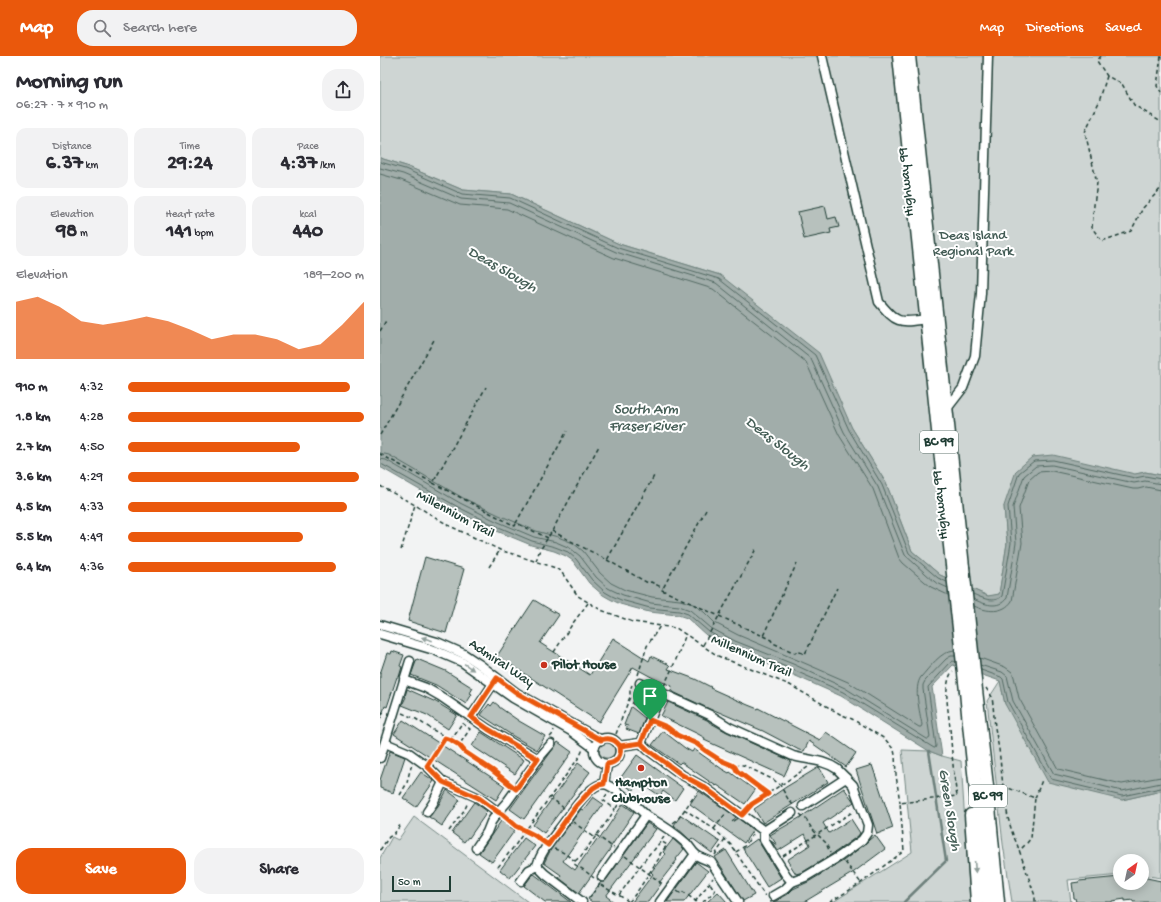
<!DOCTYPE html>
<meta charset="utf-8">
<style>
:root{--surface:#fff;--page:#f2f2f3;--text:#2b2b33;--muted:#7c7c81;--accent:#ea580c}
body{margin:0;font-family:"Gochi Hand",sans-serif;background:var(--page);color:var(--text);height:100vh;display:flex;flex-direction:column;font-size:15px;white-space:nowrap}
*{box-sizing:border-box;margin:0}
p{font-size:13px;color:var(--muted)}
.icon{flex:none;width:22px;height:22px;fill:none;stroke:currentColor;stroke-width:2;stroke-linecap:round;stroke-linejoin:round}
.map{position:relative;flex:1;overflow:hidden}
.panel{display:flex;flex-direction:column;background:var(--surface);width:380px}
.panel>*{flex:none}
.needle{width:26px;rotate:33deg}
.controls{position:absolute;left:733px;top:798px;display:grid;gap:8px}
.controls a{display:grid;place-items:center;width:36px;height:36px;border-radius:50%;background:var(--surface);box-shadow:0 2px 10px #0003;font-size:20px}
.scale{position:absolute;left:12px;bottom:10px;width:59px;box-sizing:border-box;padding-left:4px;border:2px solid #1f3d34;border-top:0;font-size:11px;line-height:14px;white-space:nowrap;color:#1f3d34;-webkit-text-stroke:3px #fff;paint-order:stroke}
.pin{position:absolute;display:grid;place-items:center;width:34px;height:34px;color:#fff;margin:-41px -17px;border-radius:50% 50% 50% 0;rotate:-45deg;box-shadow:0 0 4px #0007}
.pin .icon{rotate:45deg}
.round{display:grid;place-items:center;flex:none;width:42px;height:42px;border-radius:16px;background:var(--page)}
.summary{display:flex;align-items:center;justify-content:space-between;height:68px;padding:0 16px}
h1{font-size:22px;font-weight:700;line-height:30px}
.metrics{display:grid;grid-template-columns:repeat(3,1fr);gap:6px;height:68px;padding:4px 16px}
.metrics div{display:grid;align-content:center;border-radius:10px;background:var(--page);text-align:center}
.metrics b{font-size:20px;font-weight:700}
.metrics small{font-size:11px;font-weight:400}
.metrics p{font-size:11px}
.chart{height:112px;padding:8px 16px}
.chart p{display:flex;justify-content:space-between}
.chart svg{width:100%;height:72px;margin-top:4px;fill:var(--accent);opacity:.7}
.cta{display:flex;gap:8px;margin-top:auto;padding:8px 16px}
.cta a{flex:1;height:46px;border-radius:16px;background:var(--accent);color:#fff;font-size:16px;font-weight:700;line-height:46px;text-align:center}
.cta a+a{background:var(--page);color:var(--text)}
ul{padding:0 16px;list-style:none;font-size:13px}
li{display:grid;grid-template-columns:64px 48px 1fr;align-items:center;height:30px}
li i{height:10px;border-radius:5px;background:var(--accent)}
header{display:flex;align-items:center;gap:24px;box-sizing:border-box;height:56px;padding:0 20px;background:var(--accent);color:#fff}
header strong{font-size:19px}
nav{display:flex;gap:22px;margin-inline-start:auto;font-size:14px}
.search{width:280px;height:36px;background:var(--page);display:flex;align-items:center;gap:10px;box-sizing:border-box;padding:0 14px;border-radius:16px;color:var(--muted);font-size:15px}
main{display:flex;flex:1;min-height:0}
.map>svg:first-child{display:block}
.green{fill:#ced5d3;stroke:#768984}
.water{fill:#a1adaa;stroke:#6d807b}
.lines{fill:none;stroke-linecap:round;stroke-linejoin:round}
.shore{stroke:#536a63;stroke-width:1}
.stream{stroke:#6d807b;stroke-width:2.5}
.building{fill:#b7c1bd;stroke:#1f3d34}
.minor-casing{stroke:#1f3d34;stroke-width:11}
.highway-casing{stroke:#1f3d34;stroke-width:15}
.path{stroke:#1f3d34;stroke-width:1.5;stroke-dasharray:4 3;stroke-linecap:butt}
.minor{stroke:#fff;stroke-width:8}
.highway{stroke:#fff;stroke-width:12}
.highway-bridge-casing{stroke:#1f3d34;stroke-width:15;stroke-linecap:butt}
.highway-bridge{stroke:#fff;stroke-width:12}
.oneway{fill:#8f9e9a}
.route-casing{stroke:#fff;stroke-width:8}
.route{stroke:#ea580c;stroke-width:5}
.poi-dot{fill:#c8321e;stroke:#fff;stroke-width:1.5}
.labels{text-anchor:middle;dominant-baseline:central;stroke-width:4;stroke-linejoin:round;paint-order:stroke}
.shield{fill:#fff;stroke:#627771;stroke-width:1}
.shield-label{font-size:13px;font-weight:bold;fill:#1f3d34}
.street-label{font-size:14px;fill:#1f3d34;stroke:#fff}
.park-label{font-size:14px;fill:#425b54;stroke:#fff}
.poi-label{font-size:14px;font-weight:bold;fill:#1f3d34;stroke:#fff;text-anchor:start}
.water-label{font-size:15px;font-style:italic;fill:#465f57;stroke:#fff}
</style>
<header>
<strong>Map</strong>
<div class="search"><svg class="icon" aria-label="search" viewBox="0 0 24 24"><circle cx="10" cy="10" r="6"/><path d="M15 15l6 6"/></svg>Search here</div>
<nav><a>Map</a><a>Directions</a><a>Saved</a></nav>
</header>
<main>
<section class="panel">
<div class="summary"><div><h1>Morning run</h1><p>06:27 · 7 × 910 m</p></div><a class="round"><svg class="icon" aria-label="share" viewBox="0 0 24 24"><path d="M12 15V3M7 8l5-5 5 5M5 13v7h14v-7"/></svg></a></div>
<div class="metrics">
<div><p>Distance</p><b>6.37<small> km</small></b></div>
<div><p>Time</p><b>29:24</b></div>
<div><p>Pace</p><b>4:37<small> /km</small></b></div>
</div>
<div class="metrics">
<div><p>Elevation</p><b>98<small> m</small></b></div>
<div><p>Heart rate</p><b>141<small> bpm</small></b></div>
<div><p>kcal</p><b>440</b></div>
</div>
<div class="chart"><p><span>Elevation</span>189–200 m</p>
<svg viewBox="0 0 160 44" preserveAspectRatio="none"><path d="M0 44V9L10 6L20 12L30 21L40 23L50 21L60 18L70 21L80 26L90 32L100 29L110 29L120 32L130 38L140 35L150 23L160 9V44z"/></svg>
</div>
<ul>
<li><b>910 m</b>4:32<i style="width:94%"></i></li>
<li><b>1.8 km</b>4:28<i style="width:100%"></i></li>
<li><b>2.7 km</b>4:50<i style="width:73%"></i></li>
<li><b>3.6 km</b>4:29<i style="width:98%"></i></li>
<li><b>4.5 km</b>4:33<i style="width:93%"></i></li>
<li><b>5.5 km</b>4:49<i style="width:74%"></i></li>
<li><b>6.4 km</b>4:36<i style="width:88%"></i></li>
</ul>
<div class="cta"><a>Save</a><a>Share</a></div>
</section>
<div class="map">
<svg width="781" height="846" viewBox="0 0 781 846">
<rect width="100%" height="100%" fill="#f2f3f3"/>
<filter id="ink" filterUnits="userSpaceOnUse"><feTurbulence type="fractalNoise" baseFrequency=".025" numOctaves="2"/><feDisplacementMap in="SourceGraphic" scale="8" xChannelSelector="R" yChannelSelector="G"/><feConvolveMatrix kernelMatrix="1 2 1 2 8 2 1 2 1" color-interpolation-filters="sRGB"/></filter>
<g filter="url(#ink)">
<g class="green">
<polygon points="0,0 781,0 781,419 765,416 624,450 627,487 619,539 608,540 560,519 532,495 506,427 472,372 340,219 239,188 131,138 83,134 26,110 0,102"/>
<polygon points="620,625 625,648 742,744 781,735 781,822 762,819 762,805 740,805 740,819 688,824 691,846 632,846 623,788 607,645"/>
<circle cx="227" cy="694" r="8"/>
<polygon points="522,694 549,695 562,700 581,705 590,846 453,846 532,796"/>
<polygon points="34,761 148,846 2,846 0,845 0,802 12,781 18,784"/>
</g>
<polygon class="water" points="0,102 26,110 83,134 131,138 239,188 340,219 439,297 472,372 506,427 532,495 560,519 608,540 619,538 627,487 624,450 636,415 652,401 673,399 755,418 765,416 781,419 781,735 742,744 668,726 625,648 620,625 573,609 552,631 562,700 549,695 461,640 409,617 351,593 326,579 307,562 298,559 269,556 240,548 230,543 223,539 209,527 193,505 186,500 174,495 151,489 112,473 76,455 0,411"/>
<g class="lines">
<g class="shore">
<polyline points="0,106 25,113 82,138 130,142 238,192 339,223 435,299 469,374 502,429 529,497 558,522 567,526"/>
<polyline points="0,112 23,118 81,143 129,147 236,196 336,227 431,303 464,376 498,431 525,499 555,526 568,532"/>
<polyline points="0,118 21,124 80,149 127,153 234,202 333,233 426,306 459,379 493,433 519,502 523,507 551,531 568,539"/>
<path d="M0,397L9,399L83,442L119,459L156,475L178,481L193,487L203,495L220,517L231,527L245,534L272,541L300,544L313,548L324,556L335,567L358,579L415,603L468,626L539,671H541L542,669C540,656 533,632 541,621C549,612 561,595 574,594"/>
<polyline points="0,403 6,404 80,447 116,465 154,481 176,486 190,492 200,500 216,521 228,532 234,535 243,539 271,547 299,550 310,554 331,572 355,585 413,608 465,632 547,683 549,683 550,681 543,633 543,629 545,625 566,603 571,600 575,600"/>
<polyline points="0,408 3,409 78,451 114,469 152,485 175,491 188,496 196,503 212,524 225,536 232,540 241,544 270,552 299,555 308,558 329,576 353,589 411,613 463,636 554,692 555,692 556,690 548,631 570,607 573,605 576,606"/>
<path d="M593,538C602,542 614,548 622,540L631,487L628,450L639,417L654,405L673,404L755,422L765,420L781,423"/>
<path d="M593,543C604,548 618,554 627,542L636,487L633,451L644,420L656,410L672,409L754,427L765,425L781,428"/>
<path d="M594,550C607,556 623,558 632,545L642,487L639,452L649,424L658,416L672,415L753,433H758L766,431L781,434"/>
<polyline points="600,602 625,611 632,616 634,621 639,642 678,713 742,728 781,721"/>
<polyline points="600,609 622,616 627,620 633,645 674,718 742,735 781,727"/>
<polyline points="601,614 621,621 623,623 628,646 671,723 742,740 781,732"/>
</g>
<polyline class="stream" points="524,846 566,805 549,695"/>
</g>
<g class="building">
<polygon points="445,150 448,163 456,161 459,171 450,173 451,177 424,183 418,156"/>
<polygon points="45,501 84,513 66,577 28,565"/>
<polygon points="154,544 179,559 160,587 210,619 233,582 269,605 271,600 273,601 288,608 290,610 288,613 315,623 331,631 330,632 368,649 378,653 378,652 440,684 446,676 476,697 466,711 429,685 424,695 419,694 383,675 334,654 334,655 293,636 293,635 291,634 292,630 277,624 253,611 219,666 117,600"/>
<polygon points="12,595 24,599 20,610 22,611 19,621 17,621 7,651 5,650 1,662 0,662 0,618 7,597 11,598"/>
<polygon points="37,603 66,615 93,632 90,637 92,638 86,648 56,629 31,619"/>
<polygon points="27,633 56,646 77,659 68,673 47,659 22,649 26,641 25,640"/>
<polygon points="258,634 274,640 268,655 252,648"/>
<polygon points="114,646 119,650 119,651 139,665 165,680 157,694 133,680 101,659 109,648 111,650"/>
<polygon points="288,646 327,664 329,665 329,666 347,676 411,705 404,720 324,684 325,682 318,678 281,660"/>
<polygon points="251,651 265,662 259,678 246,673 248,670 244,669"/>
<polygon points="23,664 125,730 116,744 14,678"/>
<polygon points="283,675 305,692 312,696 314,693 342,713 349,717 350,716 375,734 365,748 343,733 337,729 336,730 301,706 299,708 272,689"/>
<polygon points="101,676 144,704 135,718 92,690"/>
<polygon points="178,686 192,696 144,763 130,753"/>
<polygon points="10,695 25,701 13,737 0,732 0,724"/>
<polygon points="257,699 303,732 295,744 283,735 280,740 260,726 253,735 239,724"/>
<polygon points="198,707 210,716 164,777 153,769"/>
<polygon points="492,709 513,772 497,778 476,714"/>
<polygon points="439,711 448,726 383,767 374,753 406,731"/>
<polygon points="41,716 54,725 36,751 23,742"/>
<polygon points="464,732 474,746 443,767 449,777 471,763 480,777 478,780 457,795 423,816 416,818 407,804 430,789 425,778 398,795 391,785 397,789 390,779 421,761"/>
<polygon points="67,734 80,744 62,770 49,761 58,750"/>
<polygon points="319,735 356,761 352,766 358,762 373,774 364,787 310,748"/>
<polygon points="213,741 223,748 183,805 195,814 217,783 219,784 243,748 254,756 230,792 231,792 199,837 179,822 181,819 164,807 170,795 178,784 201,753 203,754"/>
<polygon points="94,746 107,755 104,758 105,759 89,782 88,781 84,786 72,777"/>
<polygon points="301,759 340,786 332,797 312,782 310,784 294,769"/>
<polygon points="121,765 135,774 112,806 99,797"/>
<polygon points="267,767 276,773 226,840 234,846 212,846 208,843 221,826 224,826 226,824"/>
<polygon points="495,779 505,793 474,816 424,846 390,846 396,845 408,838 413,833 428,826 463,805 485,788 489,784"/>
<polygon points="144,782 155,790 130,822 120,814"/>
<polygon points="293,783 304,793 296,803 297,804 279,827 281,828 268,846 252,846 273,818 271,816 285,798 283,796"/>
<polygon points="377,783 401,822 387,831 363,793"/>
<polygon points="346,794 374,839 363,845 335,801"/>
<polygon points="316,806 328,815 304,846 287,846"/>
<polygon points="153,818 154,818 191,846 165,846 144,830"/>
<polygon points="740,821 740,827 762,827 762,821 781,825 781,846 753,846 753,844 745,845 745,843 732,845 732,846 696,846 695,842 694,842 692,827 699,826 699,825"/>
<polygon points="338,836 347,846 327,846"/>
</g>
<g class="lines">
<g class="minor-casing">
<g id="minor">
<path d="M442,0L499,246C517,268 519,267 547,263"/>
<polyline points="566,354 583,332 595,300 601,237 608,0"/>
<polyline points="0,569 57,586 84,598 99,608 137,637 221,684"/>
<polyline points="0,578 54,594 82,606 133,642 191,675 214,692"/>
<polyline points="24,624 46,632 60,640 108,673 158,703"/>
<path d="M260,627L330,659L349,671L413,700C428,704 444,704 457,713C460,716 463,719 466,722"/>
<polyline points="91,661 115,625"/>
<circle cx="227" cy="695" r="13"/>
<polyline points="5,687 29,697 47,710 63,726 99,742 118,756"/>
<polyline points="261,687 268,694 302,719 324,731 384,775 384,784 406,819 412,826"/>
<polyline points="239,690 261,687 281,637"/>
<polyline points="0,702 30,605"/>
<polyline points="224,728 227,709"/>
<polyline points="47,756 53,747 63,726"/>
<polyline points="384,775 412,757"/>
<polyline points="96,792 107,776 111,766 118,756 127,746 158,703 171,688"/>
<polyline points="157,810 165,818 202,846"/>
<polyline points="222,821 266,759"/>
<path d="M141,825L149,814L157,810C161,794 176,778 186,764C193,754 211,728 223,728C231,728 249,744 256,750C260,753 263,757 267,760C281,768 295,777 307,788C310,791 312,795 315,798C319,802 326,803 331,806L358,846"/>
<polyline points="393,840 405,833 412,826 425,821 460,800 482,784 487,777 488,769 473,729 466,722 423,750"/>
<polyline points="280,846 315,798"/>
</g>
</g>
<g class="highway-casing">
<g id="highway">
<polyline points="519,0 572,509"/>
<polyline points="529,0 583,511"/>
<polyline points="596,634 607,730 618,846"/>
<path d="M586,635C592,705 601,776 608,846"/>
<polyline points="591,759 597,846"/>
</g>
</g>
<g class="path">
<polyline points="721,0 717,5 727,20 742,28 754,49 781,66"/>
<polyline points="781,0 777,30 781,37"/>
<polyline points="727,20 719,46 705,76 717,127 714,149 712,172 722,185 751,175 763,152 781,132"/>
<polyline points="0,275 7,263"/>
<polyline points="0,379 54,284"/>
<polyline points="0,398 53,427 106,331"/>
<polyline points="53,427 135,470 136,468"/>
<polyline points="0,430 35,449 70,470 120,494 176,512 182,517 198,540 221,554 253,566 296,572 338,600 410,629 460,658 472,663 505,683 514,694 515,699 516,719 520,747"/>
<polyline points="326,454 282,534 383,580 417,507"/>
<polyline points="172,475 227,504 274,420"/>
<polyline points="168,482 136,467 187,375"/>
<polyline points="21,494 35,449"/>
<polyline points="227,504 268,527 271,526 283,532"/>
<polyline points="156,505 159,496 172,475 219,390"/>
<polyline points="109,511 120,494"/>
<polyline points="383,580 391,584 393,587 415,597 417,595 425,598 457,532"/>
<polyline points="323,589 377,491"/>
<polyline points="174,596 193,567 208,547"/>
<polyline points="258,619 267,590 280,570"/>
<polyline points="284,630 295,606 306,578"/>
<polyline points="606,632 612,641 613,649 615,672 619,693 623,730 628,762 633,779 637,788 655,840 655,846"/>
<polyline points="0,656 6,657"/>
<polyline points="22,657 36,663 53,674 71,684 79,689 85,696 112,714 130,728"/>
<polyline points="278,667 287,671 297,679 317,688 340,704 352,709 355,711 357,715 388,738"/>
<polyline points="236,678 246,651 250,641 250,634 252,629"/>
<polyline points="170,681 172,679 174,674"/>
<polyline points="71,684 82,667 90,673 79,689"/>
<polyline points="51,703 65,681"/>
<polyline points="355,711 359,709 363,709 394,724 400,729 408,743 414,750"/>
<polyline points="623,730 655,742 651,782 647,787 639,795"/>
<polyline points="20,739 27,727 29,718 32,708"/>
<polyline points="170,741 185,753"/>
<polyline points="655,742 662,724"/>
<polyline points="236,752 240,746"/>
<polyline points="304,753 334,773 351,789 385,840"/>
<polyline points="367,753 372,748 428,711"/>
<polyline points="420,758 426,763 432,773 446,787 450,797"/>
<path d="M124,760C135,771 149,775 161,784"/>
<polyline points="193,766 214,781"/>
<polyline points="293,767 298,763 315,739"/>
<polyline points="334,773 346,757"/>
<polyline points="69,775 85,753 88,746"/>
<polyline points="216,779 234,792"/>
<path d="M174,793C183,795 188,800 195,805L194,808L204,814L214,822"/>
<polyline points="0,794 9,781 14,778 21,768"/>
<path d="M356,796C359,794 363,792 365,789C369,785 369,781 374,778"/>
<polyline points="335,799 345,784"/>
<polyline points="245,800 284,829"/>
<polyline points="403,800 474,755"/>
<polyline points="195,805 201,800 228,764 235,753 223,744 227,738"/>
<polyline points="465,806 481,827"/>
<polyline points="118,811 136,788 140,782 200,700 203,693"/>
<path d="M221,829C230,835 240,839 249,846"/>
<polyline points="297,835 300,837 302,835 317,846"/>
<polyline points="239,839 270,797 274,794 284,781"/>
<polyline points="209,842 220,828"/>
<path d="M249,846C261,832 269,816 280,801V798L287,789L281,785"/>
<polyline points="315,846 333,822"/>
<polyline points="323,846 335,835 330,827"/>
<path d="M450,846L481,827L524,795L520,747L577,740C573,717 572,695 570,672C569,659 566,645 567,632C568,626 569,619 573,615"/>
</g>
<use href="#minor" class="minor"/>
<use href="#highway" class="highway"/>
<g class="highway-bridge-casing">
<g id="highway-bridge">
<polyline points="572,509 586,635"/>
<polyline points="583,511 596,634"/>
</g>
</g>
<use href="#highway-bridge" class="highway-bridge"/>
</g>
<defs><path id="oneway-solid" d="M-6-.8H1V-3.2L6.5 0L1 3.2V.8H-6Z"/></defs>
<g class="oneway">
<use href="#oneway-solid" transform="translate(47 583) rotate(-163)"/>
<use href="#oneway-solid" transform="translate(89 611) rotate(34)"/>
<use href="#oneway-solid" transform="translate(595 811) rotate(86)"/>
</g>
</g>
<g class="lines" filter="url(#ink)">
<g class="route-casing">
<path id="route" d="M270,664L261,687L240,690C242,700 237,707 227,708L224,728L218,729L213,732L196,750L168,789L154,779L136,770L122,758L118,756L99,742L63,726L47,710L65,682L71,684L79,689L85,696L112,714L136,733L158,703L108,673L91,661L117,622L137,637L221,684C229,681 235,683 240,690L261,687L268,694L302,719L324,731L362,759L372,748L388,738L357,715L355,711L352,709L340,704L326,695L317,688L297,679L287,671L270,664"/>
</g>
<use href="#route" class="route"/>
</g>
<g class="poi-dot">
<circle cx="164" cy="609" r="4"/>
<circle cx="261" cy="712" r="4"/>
</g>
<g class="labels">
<g class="shield">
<rect x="540" y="375" width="38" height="22" rx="3"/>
<rect x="589" y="729" width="38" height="22" rx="3"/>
</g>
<g class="shield-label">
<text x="559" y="386">BC 99</text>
<text x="608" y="740">BC 99</text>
</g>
<g class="street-label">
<text transform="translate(527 126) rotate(-96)">Highway 99</text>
<text transform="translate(561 449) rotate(-96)">Highway 99</text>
<text transform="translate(75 459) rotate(28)">Millennium Trail</text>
<text transform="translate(371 601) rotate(24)">Millennium Trail</text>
<text transform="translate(121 608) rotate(34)">Admiral Way</text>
</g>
<g class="park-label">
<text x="593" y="180">Deas Island<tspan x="593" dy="16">Regional Park</tspan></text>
</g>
<g class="poi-label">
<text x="172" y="609">Pilot House</text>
<text x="261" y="727" text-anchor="middle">Hampton<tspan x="261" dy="16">Clubhouse</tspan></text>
</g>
<g class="water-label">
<text transform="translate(122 214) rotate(30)">Deas Slough</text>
<text x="266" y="354">South Arm<tspan x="266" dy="17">Fraser River</tspan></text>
<text transform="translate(397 388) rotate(38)">Deas Slough</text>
<text transform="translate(569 754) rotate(81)">Green Slough</text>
</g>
</g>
</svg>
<div class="controls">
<a><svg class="needle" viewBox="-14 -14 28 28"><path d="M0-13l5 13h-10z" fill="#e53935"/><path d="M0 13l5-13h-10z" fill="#7c7c81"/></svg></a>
</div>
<div class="scale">50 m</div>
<div class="pin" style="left:270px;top:664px;background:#1e9e55"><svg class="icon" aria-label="arrive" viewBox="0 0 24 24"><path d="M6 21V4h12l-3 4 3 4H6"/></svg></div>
</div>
</main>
